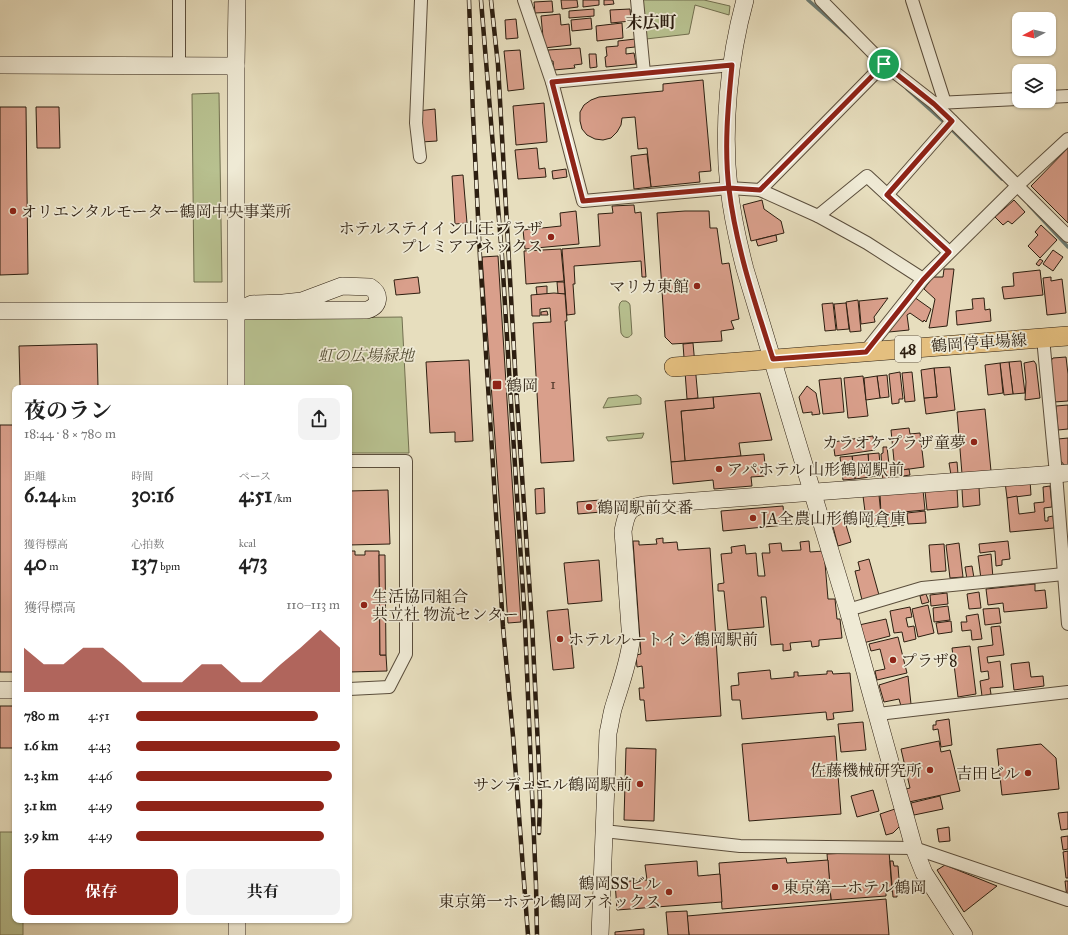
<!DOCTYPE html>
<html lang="ja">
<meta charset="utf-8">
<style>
:root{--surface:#fff;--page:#f2f2f2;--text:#222;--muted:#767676;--accent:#8f2418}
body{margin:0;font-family:"IM FELL Great Primer","Noto Serif JP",serif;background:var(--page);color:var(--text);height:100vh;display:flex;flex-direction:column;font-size:15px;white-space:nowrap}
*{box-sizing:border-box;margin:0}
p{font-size:13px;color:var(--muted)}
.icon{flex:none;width:22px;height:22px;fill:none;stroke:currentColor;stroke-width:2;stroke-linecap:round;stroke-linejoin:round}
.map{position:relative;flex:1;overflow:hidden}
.panel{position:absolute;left:12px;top:385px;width:340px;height:538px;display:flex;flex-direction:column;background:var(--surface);border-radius:8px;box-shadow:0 1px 3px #0004}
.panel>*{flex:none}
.needle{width:26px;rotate:263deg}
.fabs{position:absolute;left:1012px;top:12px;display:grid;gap:8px}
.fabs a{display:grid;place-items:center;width:44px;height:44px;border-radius:8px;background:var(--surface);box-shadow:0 1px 3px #0004;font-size:20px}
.pin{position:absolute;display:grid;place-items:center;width:34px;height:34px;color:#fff;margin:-17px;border:2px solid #fff;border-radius:50%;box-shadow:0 1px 4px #0007}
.round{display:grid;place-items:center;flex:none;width:42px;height:42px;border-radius:8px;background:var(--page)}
.head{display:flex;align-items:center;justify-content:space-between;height:68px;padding:0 12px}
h1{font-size:22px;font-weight:700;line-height:30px}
.stats{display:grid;grid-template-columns:repeat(3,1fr);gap:6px;height:68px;padding:4px 12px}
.stats div{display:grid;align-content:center}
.stats b{font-size:20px;font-weight:700}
.stats small{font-size:11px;font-weight:400}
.stats p{font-size:11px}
.chart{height:112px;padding:8px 12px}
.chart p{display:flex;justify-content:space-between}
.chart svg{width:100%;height:72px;margin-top:4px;fill:var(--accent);opacity:.7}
.action{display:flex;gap:8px;margin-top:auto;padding:8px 12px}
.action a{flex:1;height:46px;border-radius:8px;background:var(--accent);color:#fff;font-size:16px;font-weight:700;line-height:46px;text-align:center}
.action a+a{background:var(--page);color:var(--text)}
ul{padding:0 12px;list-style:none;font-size:13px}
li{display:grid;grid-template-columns:64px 48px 1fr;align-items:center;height:30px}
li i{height:10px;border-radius:5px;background:var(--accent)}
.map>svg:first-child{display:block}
.green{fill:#b8c190;stroke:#727050}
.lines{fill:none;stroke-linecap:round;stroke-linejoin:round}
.stream{stroke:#6c7c74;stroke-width:3.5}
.building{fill:#d99f8b;stroke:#2c1e10}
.street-casing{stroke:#5b4e3c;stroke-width:14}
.secondary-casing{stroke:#2c1e10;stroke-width:18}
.primary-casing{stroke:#2c1e10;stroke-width:20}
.street{stroke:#efead5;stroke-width:12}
.secondary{stroke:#efead5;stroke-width:17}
.primary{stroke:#e4bf7f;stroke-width:19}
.rail-casing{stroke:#2c1e10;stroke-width:4.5}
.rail{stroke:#efead5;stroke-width:3;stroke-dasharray:9;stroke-linecap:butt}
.route-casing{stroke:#fff;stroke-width:8}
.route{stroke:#8f2418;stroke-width:5}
.poi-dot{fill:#8f2418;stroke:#efead5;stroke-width:1.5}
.labels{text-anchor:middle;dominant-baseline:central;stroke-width:3.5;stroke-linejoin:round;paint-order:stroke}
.number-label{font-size:14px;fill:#573e2f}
.shield{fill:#efead5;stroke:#665b4b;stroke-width:1}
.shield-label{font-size:15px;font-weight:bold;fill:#2c1e10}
.poi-label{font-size:16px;fill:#2c1e10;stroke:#efead5;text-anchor:start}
.street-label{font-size:16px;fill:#2c1e10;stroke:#efead5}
.park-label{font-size:16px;font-style:italic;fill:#564f36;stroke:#efead5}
.neighbourhood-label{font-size:17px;font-weight:bold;fill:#2c1e10;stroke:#efead5}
</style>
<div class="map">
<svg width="1068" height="935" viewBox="0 0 1068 935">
<rect width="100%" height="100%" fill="#e7debe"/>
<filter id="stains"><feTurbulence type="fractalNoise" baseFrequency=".005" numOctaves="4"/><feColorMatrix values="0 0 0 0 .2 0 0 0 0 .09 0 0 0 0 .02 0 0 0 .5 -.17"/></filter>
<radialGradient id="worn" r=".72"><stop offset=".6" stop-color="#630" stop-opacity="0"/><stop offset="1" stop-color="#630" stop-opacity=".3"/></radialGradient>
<g class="green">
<polygon points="643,0 704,0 730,6 729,15 695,5 689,34 646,39"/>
<polygon points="219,93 222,282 194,282 192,94"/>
<path d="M622,301H626L629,303L630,305L632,334C630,337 627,339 623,336L621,333L619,307L620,303Z"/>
<polygon points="402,317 409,453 349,453 349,388 243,388 243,319"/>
<polygon points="637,395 641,398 641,404 603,408 608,398"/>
<polygon points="644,433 642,438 608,441 606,437"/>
<polygon points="0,832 15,832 15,920 23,920 23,935 0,935"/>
</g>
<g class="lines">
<g class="stream">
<polyline points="808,0 851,38"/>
<polyline points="907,89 945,123 1002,179"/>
<polyline points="1029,205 1068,247"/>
</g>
</g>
<g class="building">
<polygon points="561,0 577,0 578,7 562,9"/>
<polygon points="583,0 599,0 599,5 583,7"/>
<polygon points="604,0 613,0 614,4 604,5"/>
<polygon points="552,1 553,12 535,13 534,2"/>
<polygon points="594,9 594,16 569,18 569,11"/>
<polygon points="630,9 631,21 611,23 610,10"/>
<polygon points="560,14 561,25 569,24 571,45 544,48 541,16"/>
<polygon points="591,18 592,29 572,31 571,20"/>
<polygon points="516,19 518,38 506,39 505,20"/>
<polygon points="622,23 623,38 597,41 596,26"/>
<polygon points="635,39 635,47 626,48 626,54 634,53 636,64 606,67 605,57 607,56 606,47 618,46 618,41"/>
<polygon points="580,48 582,64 574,65 575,68 554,70 553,61 549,61 548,50"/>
<polygon points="520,50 524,89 508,91 504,51"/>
<polygon points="589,54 596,54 597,67 590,68"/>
<polygon points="703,80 711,171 699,172 700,182 651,187 647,148 638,149 635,117 622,118 621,125 617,132 611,138 603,140 595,139 587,135 582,129 580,121 580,112 584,105 591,100 599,97 663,91 663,84"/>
<polygon points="544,103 547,142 516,145 513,106"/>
<polygon points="0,107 26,107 28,274 0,275"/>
<polygon points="36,107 59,107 60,148 37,148"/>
<polygon points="435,109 437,141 421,142 418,111"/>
<polygon points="537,148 539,169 545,168 546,177 518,179 515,150"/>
<polygon points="1068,148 1068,223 1031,186"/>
<polygon points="647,154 651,187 634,189 631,156"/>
<polygon points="566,169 567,177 553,179 552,171"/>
<polygon points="463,175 467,223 455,224 452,176"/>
<polygon points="762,200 764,209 781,221 784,233 751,241 743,205"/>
<polygon points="1014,200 1025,212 1012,224 1008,221 1003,225 995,217"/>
<polygon points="634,205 635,213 641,212 646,277 642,277 641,261 574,266 575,284 573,284 575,314 567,315 562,249 600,246 598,214 613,213 612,206"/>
<polygon points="576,211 579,244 525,249 523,230 561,226 560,213"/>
<polygon points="685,211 709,211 710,228 717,228 722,264 729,263 739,319 731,321 734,329 721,331 722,341 672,344 665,337 657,213"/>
<polygon points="1041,225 1057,240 1040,258 1028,246 1038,235 1035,232"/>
<polygon points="776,235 777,241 758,246 756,240"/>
<polygon points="561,249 564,281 526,284 524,251"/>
<polygon points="1053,250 1063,257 1053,271 1043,264"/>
<polygon points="498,256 521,622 508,623 482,257"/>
<polygon points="1040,259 1043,261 1039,266 1036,264"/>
<polygon points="944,269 954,269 947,326 929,328 935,299 924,289 933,277 943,277"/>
<polygon points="1040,270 1043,295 1004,299 1002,287 1014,286 1013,273"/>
<polygon points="418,277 420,293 396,295 394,280"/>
<polygon points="1051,277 1051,281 1062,279 1066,313 1047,315 1043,278"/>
<polygon points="557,282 564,282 565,294 558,294"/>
<polygon points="547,286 547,294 537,295 536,287"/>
<polygon points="554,293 565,294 567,321 565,321 574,461 541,463 533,323 551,322 550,308 540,309 540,316 532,316 531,295"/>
<polygon points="914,297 931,309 926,322 924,320 923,322 910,313 907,315 909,330 889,332"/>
<polygon points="888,298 874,317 875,322 861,324 859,301"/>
<polygon points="984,298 985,310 990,309 991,321 957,325 956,311 973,309 972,299"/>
<polygon points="858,300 861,331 850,332 846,302"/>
<polygon points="833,303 836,330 825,331 822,304"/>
<polygon points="846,303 849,329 837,330 834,304"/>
<polygon points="547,311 548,315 541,315 541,312"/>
<polygon points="693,343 698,398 687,399 683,344"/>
<polygon points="97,344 98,387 20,388 19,346"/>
<polygon points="1066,357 1068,374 1068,401 1054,402 1050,362 1053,358"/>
<polygon points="469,360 473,441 455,442 455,432 430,433 426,362"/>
<polygon points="1021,361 1025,393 1013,394 1009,362"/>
<polygon points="1034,361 1036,364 1040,398 1025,400 1026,382 1024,363"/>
<polygon points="1009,362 1013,394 1004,395 1000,363"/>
<polygon points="1000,363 1003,393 988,395 985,365"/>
<polygon points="950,367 955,410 926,414 924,398 937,397 934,368"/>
<polygon points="934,368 937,397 924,398 921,370"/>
<polygon points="900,372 903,399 899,399 899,403 892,404 889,374"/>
<polygon points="912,372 915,401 905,402 902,373"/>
<polygon points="887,375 889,397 880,398 877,376"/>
<polygon points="863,376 868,416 848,418 844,378"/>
<polygon points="877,376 880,398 866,400 864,378"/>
<polygon points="841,378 844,412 823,414 819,380"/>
<polygon points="807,386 816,393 820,414 812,415 812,412 803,413 799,397"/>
<polygon points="760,393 772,440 739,443 741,456 685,461 681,411 714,408 713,397"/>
<polygon points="713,397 714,408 681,411 685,461 671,462 665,401"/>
<polygon points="1068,405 1068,429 1058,430 1056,406"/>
<polygon points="985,409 991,471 962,474 957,412"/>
<rect x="0" y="425" width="15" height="247"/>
<polygon points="909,428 910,434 920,433 924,467 895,471 891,430"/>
<polygon points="873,436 875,450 835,456 833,442"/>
<polygon points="1068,438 1068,466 1065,466 1060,460 1058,439"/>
<polygon points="883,447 887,447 891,482 883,482 881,454 883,453"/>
<polygon points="879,453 881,475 870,477 868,454"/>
<polygon points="764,454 766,476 751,477 752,486 714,489 713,480 673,484 671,462"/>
<polygon points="868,454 870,477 855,479 852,456"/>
<polygon points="852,456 855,479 843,480 840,457"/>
<polygon points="957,462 958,474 951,475 949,463"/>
<polygon points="909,469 910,475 903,476 902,470"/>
<polygon points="1030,480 1031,495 1007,498 1005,482"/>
<polygon points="1050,486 1052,507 1044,508 1045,521 1048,521 1048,517 1053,516 1054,528 1010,532 1007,498 1017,496 1019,514 1035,512 1034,503 1044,502 1043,487"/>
<polygon points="979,487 980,505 963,507 962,489"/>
<polygon points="544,488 545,513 536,514 535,489"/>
<polygon points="957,488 958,507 927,510 925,491"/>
<polygon points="388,490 390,544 349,545 349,491"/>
<polygon points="923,490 925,510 881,514 880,494"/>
<polygon points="879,495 882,525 867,527 863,496"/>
<polygon points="600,500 601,512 578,514 577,502"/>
<polygon points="783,506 785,525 723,531 721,511"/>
<polygon points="925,511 926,523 908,524 907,513"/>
<polygon points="903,513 904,525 883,527 882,514"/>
<polygon points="843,515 851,542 838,546 831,519"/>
<polygon points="663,538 663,543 677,542 678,550 710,548 721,716 646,721 644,700 640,700 639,688 644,688 642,666 637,667 636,655 641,654 633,541 639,541 639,545 657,544 656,539"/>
<polygon points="809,541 810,552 824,551 828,599 835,599 837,619 840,619 842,638 819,640 819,646 812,647 811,641 790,643 791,650 783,651 783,644 771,645 766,597 761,597 764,627 728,630 724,591 718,591 718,584 724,583 721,554 732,553 731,547 745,545 746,554 756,553 758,576 765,576 762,553 770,553 769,544 781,543 782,551 801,550 800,542"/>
<polygon points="1008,541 1010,559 1002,560 1002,565 996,566 995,551 980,553 979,544"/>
<polygon points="959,543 963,577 950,578 946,545"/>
<polygon points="944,544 946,571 931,572 929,545"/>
<polygon points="349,551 355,551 355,555 365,555 365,551 379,551 380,655 386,655 387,671 349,672"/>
<polygon points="991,554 993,578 981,579 978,556"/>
<polygon points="379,555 385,555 386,655 380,655"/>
<polygon points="869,559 879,595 862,600 855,571 860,570 858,562"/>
<polygon points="599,560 602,601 568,604 564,563"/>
<polygon points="972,566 974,578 967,579 965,567"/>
<polygon points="1035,584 1035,591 1045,590 1047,608 1004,612 1003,603 988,605 986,589"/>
<polygon points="979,592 981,608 969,609 967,594"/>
<polygon points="947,593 948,604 931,606 930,595"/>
<polygon points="926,594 929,602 922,604 920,596"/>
<polygon points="928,605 934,633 918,637 912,609"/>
<polygon points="948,606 950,620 934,622 933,608"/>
<polygon points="910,607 912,617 906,618 908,627 914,626 916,639 904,642 902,632 894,633 890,611"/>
<polygon points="999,608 1001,623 985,625 983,609"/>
<polygon points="568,609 574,668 553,670 547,611"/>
<polygon points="978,614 982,639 972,640 971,630 962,631 961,622 967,622 966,616"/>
<polygon points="886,619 890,636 863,643 859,625"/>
<polygon points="951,621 952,632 938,634 936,623"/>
<polygon points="1000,626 1004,655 987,657 988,663 1000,661 1003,687 990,688 991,694 982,696 980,681 989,679 988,671 981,672 978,647 993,645 991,627"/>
<polygon points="898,637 907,673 877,680 875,671 885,669 880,649 871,651 869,644"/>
<polygon points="970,646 976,694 958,697 952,648"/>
<polygon points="1029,662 1031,677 1043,676 1044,686 1014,690 1011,664"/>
<polygon points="770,670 771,679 794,677 794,672 798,672 798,676 827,674 827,671 832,671 833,674 850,673 853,711 833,713 834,719 827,720 826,712 742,719 740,700 732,700 731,686 739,685 738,673"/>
<polygon points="908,676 911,704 901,706 899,699 884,702 879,685"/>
<rect x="0" y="706" width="15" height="42"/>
<polygon points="949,719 952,745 941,747 938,729 933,730 933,725 936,725 936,721"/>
<polygon points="863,722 866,750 841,752 838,724"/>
<polygon points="835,736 841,814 749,821 742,744"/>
<polygon points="939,741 941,752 950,750 960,791 909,802 906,789 910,788 901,749"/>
<polygon points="1041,744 1056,758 1059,789 1002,795 997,749"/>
<polygon points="626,748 656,749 654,821 624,820"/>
<polygon points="873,790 879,811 857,817 851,796"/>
<polygon points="940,796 943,809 914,815 911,803"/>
<polygon points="895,809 900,826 893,833 886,835 880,814"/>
<polygon points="1068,812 1068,829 1061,830 1058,813"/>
<polygon points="949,827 950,841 939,842 937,829"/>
<polygon points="1068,836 1068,849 1063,850 1061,837"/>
<polygon points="889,851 892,891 886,891 886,896 831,900 827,854"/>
<polygon points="1068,851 1068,878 1066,878 1063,852"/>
<polygon points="786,858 787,863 828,860 831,900 722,909 719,863"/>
<polygon points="697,861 698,876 720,874 722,902 617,910 615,882 647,880 645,865"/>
<polygon points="890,861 893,861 894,866 898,866 900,892 897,893 897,897 893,897"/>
<polygon points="945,865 997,886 964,912 937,870"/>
<polygon points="1065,881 1068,881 1068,898 1067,898"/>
<polygon points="886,899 889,935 689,935 687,916"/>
<polygon points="687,911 689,935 668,935 666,912"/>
<polygon points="644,929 644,935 615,935 615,932"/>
</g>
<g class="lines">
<g class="street-casing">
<g id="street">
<polyline points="524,0 552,82 583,201 729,188 760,190 884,64"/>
<polyline points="637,0 644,73"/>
<polyline points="821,0 884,64 934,103 1068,236"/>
<polyline points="912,0 945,103"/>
<polyline points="179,66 179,0"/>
<polyline points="552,82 732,65"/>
<polyline points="1049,97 1068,96"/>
<polyline points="937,103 1019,99"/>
<polyline points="420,157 416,123 421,0"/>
<polyline points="760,190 818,216 867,243 923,279"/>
<polyline points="887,195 952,121"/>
<polyline points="818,216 867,176 949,252"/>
<polyline points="1043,338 1056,474 1068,624"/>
<polyline points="865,352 923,279 1017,186 1068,139"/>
<polyline points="349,461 406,461 406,654 389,687 349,689"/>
<polyline points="848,610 922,588 1064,574"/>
<polyline points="878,714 1068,692"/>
<polyline points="604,831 740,846 914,848 1068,900"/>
</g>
</g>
<g class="secondary-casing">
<g id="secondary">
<path d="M745,0C729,58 722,128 729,188C732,215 738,242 745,269L848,610L914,848L924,873L964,935"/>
<polyline points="0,65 236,66"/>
<path d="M342,286L370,287C381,294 380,306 367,310L236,311L252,304L283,303L302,301Z"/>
<polyline points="0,311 236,311"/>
<polyline points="236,388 236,66 237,0"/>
<polyline points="0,690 15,690"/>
<polyline points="237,920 237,935"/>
<path d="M600,935L608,733C610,725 611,717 613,709C620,686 628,665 631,642L623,531C626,516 627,508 643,505L1068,473"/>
</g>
</g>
<g class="primary-casing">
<polyline id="primary" points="674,367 1068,336"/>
</g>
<use href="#street" class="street"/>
<use href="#secondary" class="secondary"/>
<use href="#primary" class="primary"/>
<g class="rail-casing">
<g id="rail">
<polyline points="469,0 473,115 480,257 503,627 513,736 528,935"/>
<polyline points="481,0 502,256 510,387 525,623 531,769 536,885 537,935"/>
<polyline points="491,0 498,65 516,386 532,624 539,767 540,804 539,833"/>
</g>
</g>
<use href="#rail" class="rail"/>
</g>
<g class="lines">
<g class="route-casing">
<path id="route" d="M884,64L760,190L729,188L583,201L552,82L732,65C728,106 724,147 729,189C736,247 755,303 773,359L866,352L923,280L949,252L887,195L952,121L934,104L884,64"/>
</g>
<use href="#route" class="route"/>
</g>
<g class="poi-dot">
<circle cx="13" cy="211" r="4"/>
<circle cx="551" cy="237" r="4"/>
<circle cx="697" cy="286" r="4"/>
<rect x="492" y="380" width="10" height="10" rx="2"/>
<circle cx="974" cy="442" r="4"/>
<circle cx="719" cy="469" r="4"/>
<circle cx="589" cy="507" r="4"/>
<circle cx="753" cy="518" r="4"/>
<circle cx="364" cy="605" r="4"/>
<circle cx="560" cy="639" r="4"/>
<circle cx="893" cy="660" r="4"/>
<circle cx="930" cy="770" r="4"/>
<circle cx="1028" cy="773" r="4"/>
<circle cx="640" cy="784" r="4"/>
<circle cx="775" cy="887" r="4"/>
<circle cx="669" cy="892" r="4"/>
</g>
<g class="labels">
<g class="number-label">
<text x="553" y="384">1</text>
</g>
<rect class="shield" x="895" y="336" width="26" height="26" rx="3"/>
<g class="shield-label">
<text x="908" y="349">48</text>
</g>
<g class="poi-label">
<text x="21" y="211">オリエンタルモーター鶴岡中央事業所</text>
<text x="543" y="228" text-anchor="end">ホテルステイイン山王プラザ<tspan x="543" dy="18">プレミアアネックス</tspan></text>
<text x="689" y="286" text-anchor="end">マリカ東館</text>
<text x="506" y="385">鶴岡</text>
<text x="966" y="442" text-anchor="end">カラオケプラザ童夢</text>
<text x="727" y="469">アパホテル 山形鶴岡駅前</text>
<text x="597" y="507">鶴岡駅前交番</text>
<text x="761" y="518">JA全農山形鶴岡倉庫</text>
<text x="372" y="596">生活協同組合<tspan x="372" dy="18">共立社 物流センター</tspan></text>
<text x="568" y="639">ホテルルートイン鶴岡駅前</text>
<text x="901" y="660">プラザ8</text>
<text x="922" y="770" text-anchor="end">佐藤機械研究所</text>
<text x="1020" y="773" text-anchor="end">吉田ビル</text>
<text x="632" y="784" text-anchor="end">サンデュエル鶴岡駅前</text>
<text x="661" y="883" text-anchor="end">鶴岡SSビル<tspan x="661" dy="18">東京第一ホテル鶴岡アネックス</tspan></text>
<text x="783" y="887">東京第一ホテル鶴岡</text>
</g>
<g class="street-label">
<text transform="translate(979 343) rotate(-4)">鶴岡停車場線</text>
</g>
<g class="park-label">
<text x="366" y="355">虹の広場緑地</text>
</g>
<g class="neighbourhood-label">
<text x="651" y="22">末広町</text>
</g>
</g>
<rect width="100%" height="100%" filter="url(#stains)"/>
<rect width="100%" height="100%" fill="url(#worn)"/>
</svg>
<div class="fabs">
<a><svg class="needle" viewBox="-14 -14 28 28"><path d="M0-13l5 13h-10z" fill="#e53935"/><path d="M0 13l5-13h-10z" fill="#767676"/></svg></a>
<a><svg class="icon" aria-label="layers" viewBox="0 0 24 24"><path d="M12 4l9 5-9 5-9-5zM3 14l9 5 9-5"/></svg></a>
</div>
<div class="pin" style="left:884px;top:64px;background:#1e9e55"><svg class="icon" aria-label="arrive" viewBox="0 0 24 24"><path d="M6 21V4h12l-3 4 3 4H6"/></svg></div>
<section class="panel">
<div class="head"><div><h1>夜のラン</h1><p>18:44 · 8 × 780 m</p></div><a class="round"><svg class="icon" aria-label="share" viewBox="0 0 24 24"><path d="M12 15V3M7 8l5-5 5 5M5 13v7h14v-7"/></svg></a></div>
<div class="stats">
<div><p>距離</p><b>6.24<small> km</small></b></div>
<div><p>時間</p><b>30:16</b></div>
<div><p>ペース</p><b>4:51<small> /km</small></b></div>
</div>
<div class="stats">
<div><p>獲得標高</p><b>40<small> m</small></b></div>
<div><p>心拍数</p><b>137<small> bpm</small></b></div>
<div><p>kcal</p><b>473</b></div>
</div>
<div class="chart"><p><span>獲得標高</span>110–113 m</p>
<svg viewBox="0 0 160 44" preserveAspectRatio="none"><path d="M0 44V17L10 27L20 27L30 17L40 17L50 27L60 38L70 38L80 38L90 27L100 27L110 38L120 38L130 27L140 17L150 6L160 17V44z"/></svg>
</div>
<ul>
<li><b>780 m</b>4:51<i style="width:89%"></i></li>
<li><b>1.6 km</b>4:43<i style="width:100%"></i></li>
<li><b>2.3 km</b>4:46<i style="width:96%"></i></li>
<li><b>3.1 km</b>4:49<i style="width:92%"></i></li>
<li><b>3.9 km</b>4:49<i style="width:92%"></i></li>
</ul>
<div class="action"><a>保存</a><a>共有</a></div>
</section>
</div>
